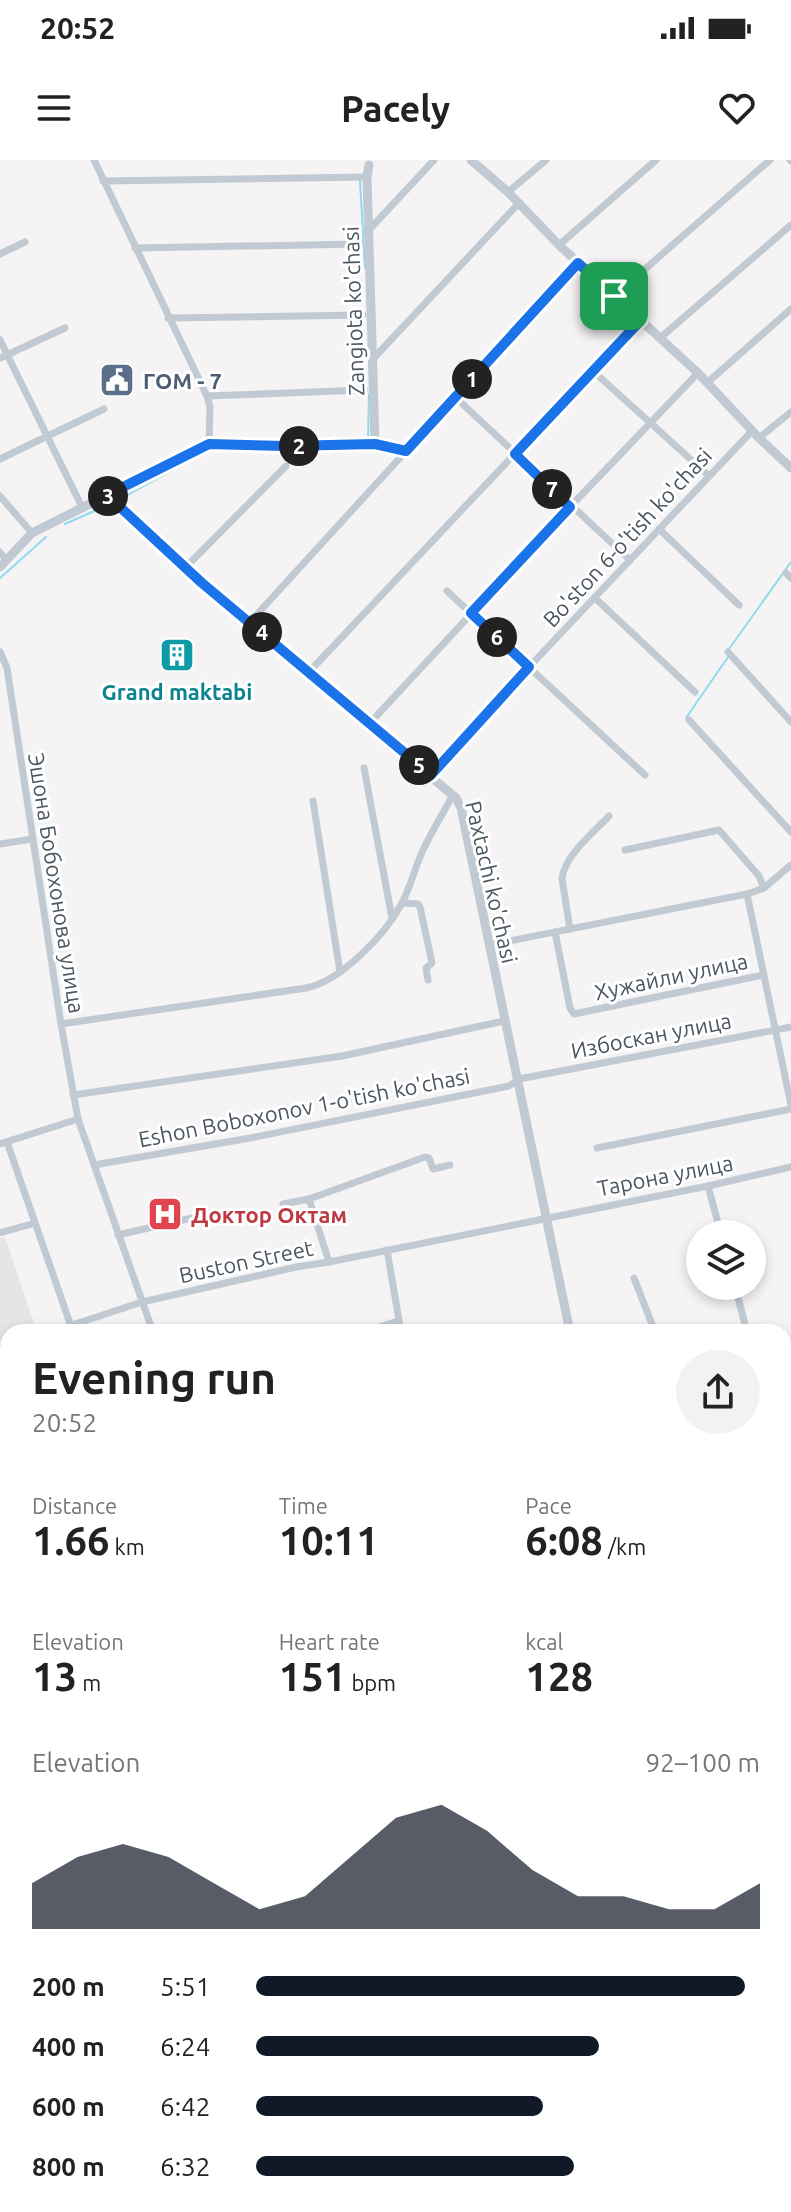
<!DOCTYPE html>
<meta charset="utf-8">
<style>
:root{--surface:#fff;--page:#f2f2f2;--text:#222;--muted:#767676;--accent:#111827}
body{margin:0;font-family:Ubuntu,sans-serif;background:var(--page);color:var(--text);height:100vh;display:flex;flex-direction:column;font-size:30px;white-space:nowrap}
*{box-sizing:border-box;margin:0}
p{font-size:26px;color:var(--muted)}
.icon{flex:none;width:44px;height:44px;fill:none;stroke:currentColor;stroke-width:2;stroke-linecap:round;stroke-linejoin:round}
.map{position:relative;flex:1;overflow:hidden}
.details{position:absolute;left:0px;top:1164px;width:792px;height:888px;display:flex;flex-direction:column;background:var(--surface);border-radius:24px 24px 0 0;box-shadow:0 4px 12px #0003}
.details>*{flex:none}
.tools{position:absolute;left:686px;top:1060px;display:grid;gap:16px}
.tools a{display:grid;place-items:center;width:80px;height:80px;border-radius:50%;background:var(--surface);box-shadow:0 4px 12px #0003;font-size:40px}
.pin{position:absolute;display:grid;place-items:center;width:68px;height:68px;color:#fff;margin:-34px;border-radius:16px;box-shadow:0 4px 12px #0006}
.km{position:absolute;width:40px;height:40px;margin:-20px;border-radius:50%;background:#222;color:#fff;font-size:22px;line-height:40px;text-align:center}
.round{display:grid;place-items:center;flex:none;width:84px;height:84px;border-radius:42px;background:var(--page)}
.head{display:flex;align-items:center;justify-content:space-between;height:136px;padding:0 32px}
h1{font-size:44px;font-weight:700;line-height:60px}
.metrics{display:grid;grid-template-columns:repeat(3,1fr);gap:12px;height:136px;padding:8px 32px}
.metrics div{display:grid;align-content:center}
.metrics b{font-size:40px;font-weight:700}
.metrics small{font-size:22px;font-weight:400}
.metrics p{font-size:22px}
.chart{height:224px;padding:16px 32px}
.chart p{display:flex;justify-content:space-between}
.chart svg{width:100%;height:144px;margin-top:8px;fill:var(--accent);opacity:.7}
ul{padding:0 32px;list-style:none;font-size:26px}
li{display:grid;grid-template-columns:128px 96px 1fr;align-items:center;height:60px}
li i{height:20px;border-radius:10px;background:var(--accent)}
.status{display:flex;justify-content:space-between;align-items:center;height:56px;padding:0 40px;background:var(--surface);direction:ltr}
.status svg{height:22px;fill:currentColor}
header{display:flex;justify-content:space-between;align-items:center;height:104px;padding:0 32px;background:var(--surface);font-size:36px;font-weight:700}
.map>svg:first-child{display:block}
.education{fill:#e6e4e5}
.medical{fill:#fce8e6}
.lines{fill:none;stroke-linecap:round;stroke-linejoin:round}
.stream{stroke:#90daee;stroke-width:2}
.minor{stroke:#c1cad2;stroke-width:7}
.tertiary{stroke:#c1cad2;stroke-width:9}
.secondary{stroke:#c1cbd6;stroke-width:10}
.primary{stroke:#b3c2d1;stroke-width:11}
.route-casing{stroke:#fff;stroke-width:16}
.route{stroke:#1a73e8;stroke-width:10}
.labels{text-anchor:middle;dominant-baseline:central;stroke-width:6;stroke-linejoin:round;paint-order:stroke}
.street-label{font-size:22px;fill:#4a5661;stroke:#fff}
.service-label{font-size:22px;font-weight:bold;fill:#4e5e75;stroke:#fff;text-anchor:start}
.culture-label{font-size:22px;font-weight:bold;fill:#0d838f;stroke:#fff}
.health-label{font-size:22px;font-weight:bold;fill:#be3a42;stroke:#fff;text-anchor:start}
</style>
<div class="status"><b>20:52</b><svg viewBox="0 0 49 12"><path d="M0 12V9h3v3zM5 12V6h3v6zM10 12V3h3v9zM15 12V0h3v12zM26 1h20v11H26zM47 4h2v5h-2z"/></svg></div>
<header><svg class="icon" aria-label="menu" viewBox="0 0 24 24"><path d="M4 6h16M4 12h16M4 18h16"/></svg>Pacely<svg class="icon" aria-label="heart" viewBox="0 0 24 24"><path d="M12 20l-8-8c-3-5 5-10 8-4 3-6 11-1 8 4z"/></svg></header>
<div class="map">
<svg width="791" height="2052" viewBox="0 0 791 2052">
<rect width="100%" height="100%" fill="#f5f3f3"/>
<g class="education">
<polygon points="5,1077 37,1172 8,1172 8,1180 2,1182 0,1179 0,1078"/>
<polygon points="8,1918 8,2044 236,2044 243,2052 0,2052 0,1925"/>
<polygon points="635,2044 688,2044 695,2052 626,2052"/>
</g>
<polygon class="medical" points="0,1450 8,1460 8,1771 0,1773"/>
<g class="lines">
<g class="stream">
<polyline points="360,21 365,108"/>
<polyline points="368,280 369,234"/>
<polyline points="353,289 368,289 368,286"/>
<polyline points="118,340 211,289 242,289"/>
<polyline points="65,364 101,348"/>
<polyline points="0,418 46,377"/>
<polyline points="729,489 791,402"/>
<polyline points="686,558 728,497"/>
<polyline points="784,1417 791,1415"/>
<polyline points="0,1774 8,1771"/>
</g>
<g class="minor">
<polyline points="94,0 207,236 210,247 209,284"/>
<polyline points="790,0 791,1"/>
<polyline points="103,21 367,17"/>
<polyline points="508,32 546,0"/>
<polyline points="368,71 434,0"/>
<polyline points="559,85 656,0"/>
<polyline points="135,88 361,84"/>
<polyline points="0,94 25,82"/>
<polyline points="614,136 770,0"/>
<polyline points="168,158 363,155"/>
<polyline points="660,178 791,65"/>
<polyline points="0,180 82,347"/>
<polyline points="0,198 65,168"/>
<polyline points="372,200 519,43"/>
<polyline points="593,211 709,316"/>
<polyline points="708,222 791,149"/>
<polyline points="207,236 365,230"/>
<polyline points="455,237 630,400"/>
<polyline points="759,278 791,252"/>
<polyline points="0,299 104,249"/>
<polyline points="0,336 32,373"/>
<polyline points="659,369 739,445"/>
<polyline points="0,392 6,400"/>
<polyline points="185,408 286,306"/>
<polyline points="786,413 791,418"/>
<polyline points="447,431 645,615"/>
<polyline points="595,438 695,532"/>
<polyline points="250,462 578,103"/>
<polyline points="0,492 7,508 61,864 78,959 153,1172"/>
<polyline points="728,492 791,562"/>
<polyline points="309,512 641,160"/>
<polyline points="689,560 791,672"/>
<polyline points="370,563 570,347 698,213"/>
<polyline points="364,608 392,758"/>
<polyline points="431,615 529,507 752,271"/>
<polyline points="313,641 340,812"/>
<polyline points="0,684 32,679"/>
<polyline points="625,690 719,670 759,716 764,728"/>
<polyline points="747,734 791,945"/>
<polyline points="402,743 418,744 420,747 432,803 426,808 428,820"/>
<path d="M570,769L562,719C564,696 593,673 609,656"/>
<polyline points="555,772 570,848 574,854 763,815"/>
<polyline points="489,785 747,734 764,728 791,705"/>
<path d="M61,864L306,828C341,821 386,774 402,743C411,726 415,707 423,690C432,671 443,653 453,635"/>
<polyline points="73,935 342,896 504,861"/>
<polyline points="7,982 73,1172"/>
<polyline points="0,984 78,959"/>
<polyline points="597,988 791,949"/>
<polyline points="94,1005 250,978 509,926 519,919 791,867"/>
<polyline points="708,1026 721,1074"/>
<polyline points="283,1044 309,1039"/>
<polyline points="0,1073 35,1063"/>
<polyline points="118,1075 196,1057"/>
<polyline points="387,1090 401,1172"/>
<polyline points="329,1102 309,1039 425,997 429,998 433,1009 450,1005"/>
<polyline points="634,1118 655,1172"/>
<polyline points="735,1126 747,1172"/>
<polyline points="51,1172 142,1142 296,1107 329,1102 708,1026 791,1007"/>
<polyline points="364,1172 398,1161"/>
<polyline points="0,1187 8,1185"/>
<polyline points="0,1264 8,1287"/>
<polyline points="784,1290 791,1311"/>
<polyline points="0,1352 8,1349"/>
<polyline points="0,1362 8,1368"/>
<polyline points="784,1571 791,1567"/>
<polyline points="784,1695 791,1692"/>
<polyline points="784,1792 791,1789"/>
<polyline points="784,1867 791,1864"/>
<polyline points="784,1940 791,1933"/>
<polyline points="784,1998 791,2007"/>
</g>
<g class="tertiary">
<polyline points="471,0 508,32 559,85 698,213 759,278 791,308"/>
<polyline points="369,5 367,17 375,284"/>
<polyline points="107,335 202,423 456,638 461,648 570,1172"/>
<polyline points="0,407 32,373 209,284 285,286 375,284 406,291"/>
</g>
<g class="secondary">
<polyline points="716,2044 723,2052"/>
<polyline points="725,2044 732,2052"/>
</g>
<g class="primary">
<polyline points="784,1477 791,1474"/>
<polyline points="0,1790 8,1788"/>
<polyline points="0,1800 8,1797"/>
</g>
</g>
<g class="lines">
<g class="route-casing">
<polygon id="route" points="578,103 641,160 515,294 570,347 471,453 529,507 431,615 202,423 107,335 209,284 285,286 375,284 406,291"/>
</g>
<use href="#route" class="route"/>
</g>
<defs>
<g id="civic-square" transform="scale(1.8)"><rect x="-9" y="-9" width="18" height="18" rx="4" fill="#5c6f8a" stroke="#fff"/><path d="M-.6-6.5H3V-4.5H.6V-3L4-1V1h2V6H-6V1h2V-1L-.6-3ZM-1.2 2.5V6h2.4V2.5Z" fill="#fff"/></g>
<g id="building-square" transform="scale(1.8)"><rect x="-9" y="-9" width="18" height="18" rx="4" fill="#0f9aa8" stroke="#fff"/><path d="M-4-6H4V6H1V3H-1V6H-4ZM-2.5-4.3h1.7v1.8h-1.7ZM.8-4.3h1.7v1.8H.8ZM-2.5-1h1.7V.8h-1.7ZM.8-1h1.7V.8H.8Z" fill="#fff"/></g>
<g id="hospital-square" transform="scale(1.8)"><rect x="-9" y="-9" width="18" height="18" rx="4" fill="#e0444e" stroke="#fff"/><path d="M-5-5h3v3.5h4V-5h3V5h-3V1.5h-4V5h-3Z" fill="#fff"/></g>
</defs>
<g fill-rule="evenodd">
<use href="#civic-square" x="117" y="220"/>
<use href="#building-square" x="177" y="495"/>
<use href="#hospital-square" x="165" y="1054"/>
</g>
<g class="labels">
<g class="street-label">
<text transform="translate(353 151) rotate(-92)">Zangiota ko'chasi</text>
<text transform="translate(627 377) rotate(-47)">Bo'ston 6-o'tish ko'chasi</text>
<text transform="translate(492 722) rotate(77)">Paxtachi ko'chasi</text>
<text transform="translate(57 723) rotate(81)">Эшона Бобохонова улица</text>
<text transform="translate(671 816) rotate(-12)">Хужайли улица</text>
<text transform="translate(651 875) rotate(-11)">Избоскан улица</text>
<text transform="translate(304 947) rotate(-11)">Eshon Boboxonov 1-o'tish ko'chasi</text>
<text transform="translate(665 1015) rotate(-11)">Тарона улица</text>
<text transform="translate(246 1101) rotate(-12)">Buston Street</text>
</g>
<g class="service-label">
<text x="143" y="220">ГОМ - 7</text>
</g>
<g class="culture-label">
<text x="177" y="531">Grand maktabi</text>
</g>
<g class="health-label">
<text x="191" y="1054">Доктор Октам</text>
</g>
</g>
</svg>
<div class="tools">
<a><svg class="icon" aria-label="layers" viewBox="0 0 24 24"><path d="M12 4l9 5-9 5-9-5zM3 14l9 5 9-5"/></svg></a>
</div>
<div class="pin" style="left:614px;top:136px;background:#1e9e55"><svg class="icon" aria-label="arrive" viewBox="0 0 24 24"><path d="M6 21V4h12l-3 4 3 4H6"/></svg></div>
<b class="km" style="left:472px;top:219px">1</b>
<b class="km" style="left:299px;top:286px">2</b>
<b class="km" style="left:108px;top:336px">3</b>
<b class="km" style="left:262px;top:472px">4</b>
<b class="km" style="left:419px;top:605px">5</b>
<b class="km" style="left:497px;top:477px">6</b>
<b class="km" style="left:552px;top:329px">7</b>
<section class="details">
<div class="head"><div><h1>Evening run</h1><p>20:52</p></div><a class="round"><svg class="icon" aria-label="share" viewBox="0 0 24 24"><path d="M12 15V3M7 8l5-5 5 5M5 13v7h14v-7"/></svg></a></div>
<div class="metrics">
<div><p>Distance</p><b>1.66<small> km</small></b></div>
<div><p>Time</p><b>10:11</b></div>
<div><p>Pace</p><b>6:08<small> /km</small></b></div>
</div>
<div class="metrics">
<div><p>Elevation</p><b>13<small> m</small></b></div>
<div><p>Heart rate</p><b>151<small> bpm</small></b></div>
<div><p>kcal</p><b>128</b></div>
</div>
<div class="chart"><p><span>Elevation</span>92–100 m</p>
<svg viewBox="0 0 160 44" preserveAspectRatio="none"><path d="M0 44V30L10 22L20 18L30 22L40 30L50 38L60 34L70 22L80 10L90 6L100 14L110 26L120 34L130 34L140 38L150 38L160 30V44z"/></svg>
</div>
<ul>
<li><b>200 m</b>5:51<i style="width:97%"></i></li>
<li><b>400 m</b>6:24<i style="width:68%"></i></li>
<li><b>600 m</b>6:42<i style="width:57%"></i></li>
<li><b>800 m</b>6:32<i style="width:63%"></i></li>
</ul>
</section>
</div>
